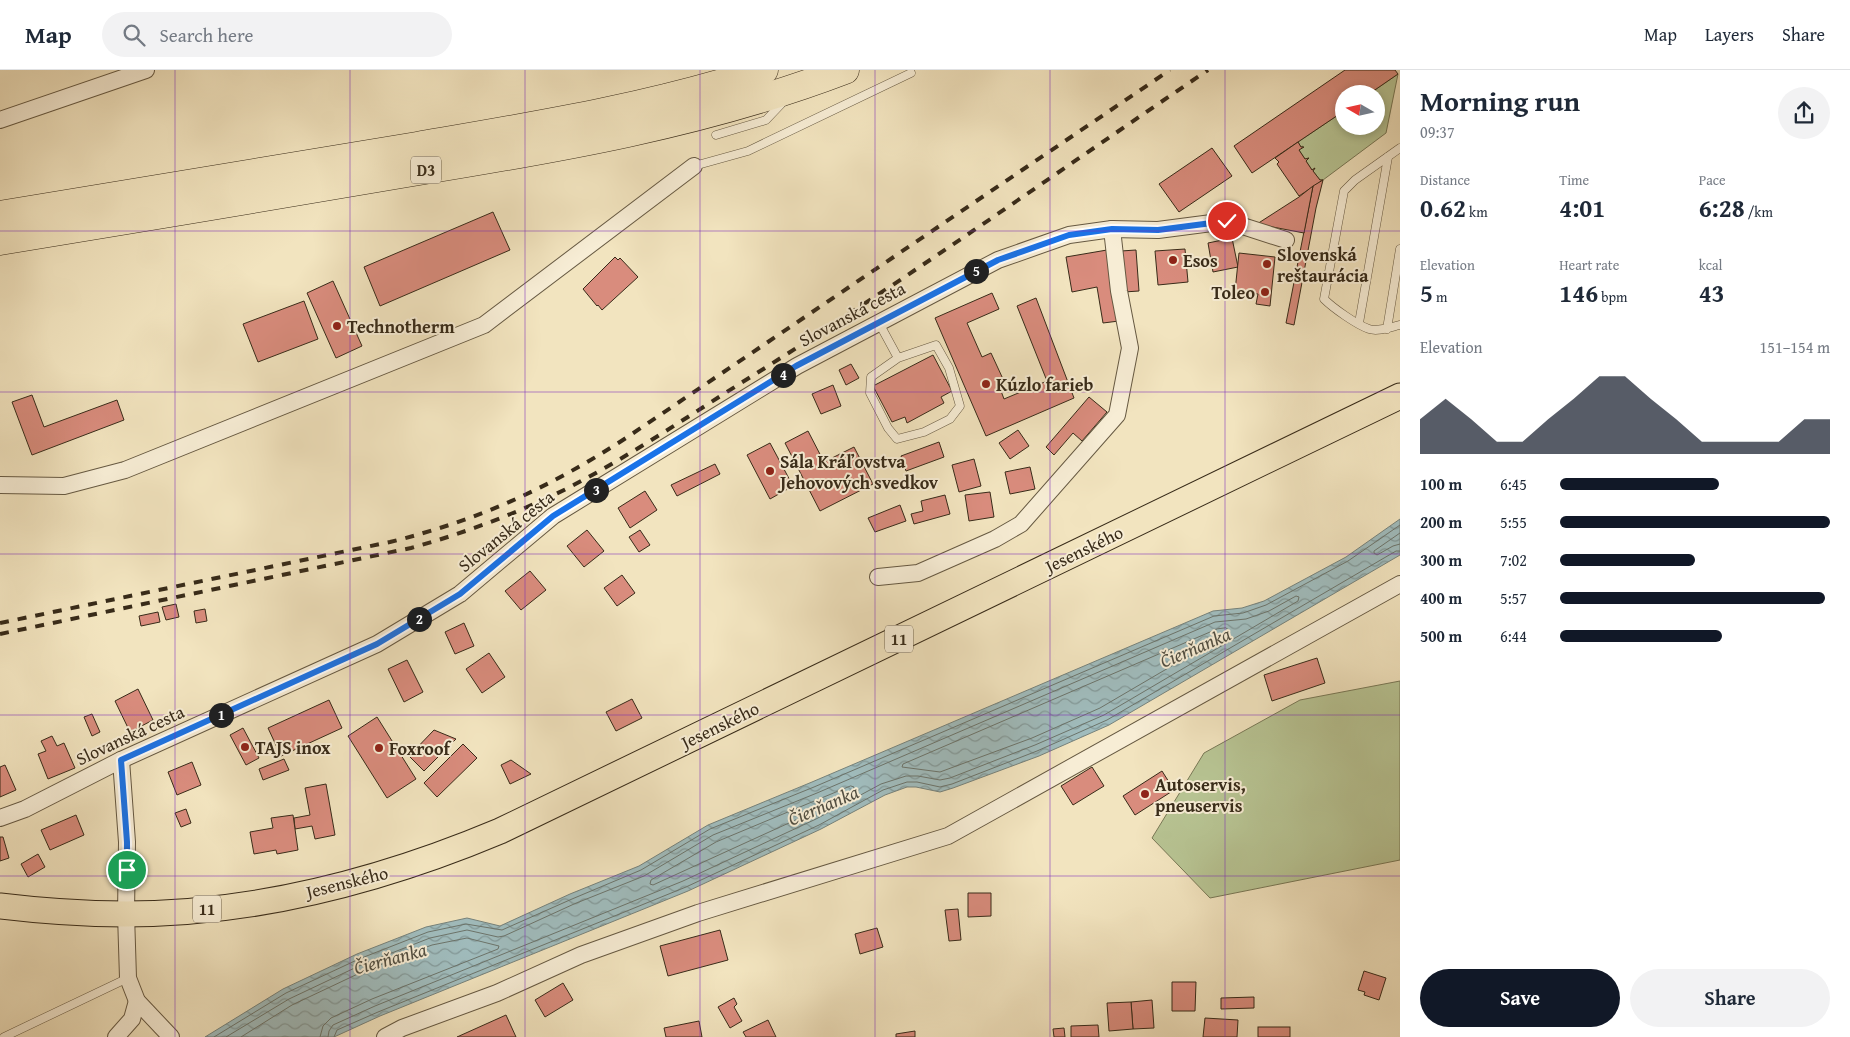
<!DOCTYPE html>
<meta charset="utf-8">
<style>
:root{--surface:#fff;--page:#f2f2f3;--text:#1f2937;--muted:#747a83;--line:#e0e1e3;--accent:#111827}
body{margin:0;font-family:"Gentium Book Plus",serif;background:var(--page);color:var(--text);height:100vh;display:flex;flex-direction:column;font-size:19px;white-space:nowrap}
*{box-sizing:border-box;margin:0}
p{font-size:16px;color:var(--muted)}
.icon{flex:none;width:28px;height:28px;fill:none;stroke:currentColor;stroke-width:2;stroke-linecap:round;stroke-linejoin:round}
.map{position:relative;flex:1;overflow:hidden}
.sheet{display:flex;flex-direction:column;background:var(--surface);width:450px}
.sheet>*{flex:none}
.needle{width:32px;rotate:279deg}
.buttons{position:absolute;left:1335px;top:15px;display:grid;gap:10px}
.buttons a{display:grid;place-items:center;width:50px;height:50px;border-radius:50%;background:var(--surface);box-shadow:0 2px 8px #0003;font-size:25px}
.pin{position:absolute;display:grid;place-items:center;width:42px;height:42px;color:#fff;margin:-21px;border:2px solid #fff;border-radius:50%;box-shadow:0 1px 5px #0007}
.km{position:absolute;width:25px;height:25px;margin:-12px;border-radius:50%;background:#222;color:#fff;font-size:14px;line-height:25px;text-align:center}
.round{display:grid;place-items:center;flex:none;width:52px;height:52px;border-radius:26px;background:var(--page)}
.summary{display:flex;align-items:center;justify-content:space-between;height:85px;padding:0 20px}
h1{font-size:28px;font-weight:700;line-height:38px}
.figures{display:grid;grid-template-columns:repeat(3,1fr);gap:8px;height:85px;padding:5px 20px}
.figures div{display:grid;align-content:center}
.figures b{font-size:25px;font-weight:700}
.figures small{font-size:14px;font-weight:400}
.figures p{font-size:14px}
.chart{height:140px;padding:10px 20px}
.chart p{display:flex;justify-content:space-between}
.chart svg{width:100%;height:90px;margin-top:5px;fill:var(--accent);opacity:.7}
.primary-button{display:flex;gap:10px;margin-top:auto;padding:10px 20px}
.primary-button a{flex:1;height:58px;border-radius:30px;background:var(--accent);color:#fff;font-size:20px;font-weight:700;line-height:58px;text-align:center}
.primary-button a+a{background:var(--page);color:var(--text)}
ul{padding:0 20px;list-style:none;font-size:16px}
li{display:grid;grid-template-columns:80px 60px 1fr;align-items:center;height:38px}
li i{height:12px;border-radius:6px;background:var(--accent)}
header{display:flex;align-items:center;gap:30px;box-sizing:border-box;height:70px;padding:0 25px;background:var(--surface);border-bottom:1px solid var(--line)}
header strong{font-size:24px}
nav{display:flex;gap:28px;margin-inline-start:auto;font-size:18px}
.search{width:350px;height:45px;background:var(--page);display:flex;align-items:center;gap:12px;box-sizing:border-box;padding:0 18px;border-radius:28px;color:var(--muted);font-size:19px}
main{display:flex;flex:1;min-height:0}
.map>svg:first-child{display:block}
.green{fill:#b8c594;stroke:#787856}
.water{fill:url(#water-waves);stroke:#76827b}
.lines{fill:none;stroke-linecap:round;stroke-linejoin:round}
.shore{stroke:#6c746b;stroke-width:1}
.building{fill:#d98c7d;stroke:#382b19}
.service-casing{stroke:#665942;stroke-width:9}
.minor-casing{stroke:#665942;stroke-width:18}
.primary-casing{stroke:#382b19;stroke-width:27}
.motorway-casing{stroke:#382b19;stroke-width:29}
.service{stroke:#f7edd5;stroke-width:8}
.minor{stroke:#f7edd5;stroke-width:16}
.primary{stroke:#f2e4bf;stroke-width:25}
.motorway{stroke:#f2e4bf;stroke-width:28}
.rail{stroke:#382b19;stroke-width:4;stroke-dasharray:9 9;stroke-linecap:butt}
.route-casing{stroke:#fff;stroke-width:10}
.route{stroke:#1a73e8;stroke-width:6}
.grid{fill:none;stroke:#7b2cbf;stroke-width:1;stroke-opacity:0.55}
.poi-dot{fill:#8f2418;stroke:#f7edd5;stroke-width:2}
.labels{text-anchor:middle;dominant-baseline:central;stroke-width:4;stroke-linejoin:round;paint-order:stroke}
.shield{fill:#f7edd5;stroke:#716551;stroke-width:1}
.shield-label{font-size:16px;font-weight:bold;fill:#382b19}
.poi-label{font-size:18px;font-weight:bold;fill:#382b19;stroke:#f7edd5;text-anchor:start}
.street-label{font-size:18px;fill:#382b19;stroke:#f7edd5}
.water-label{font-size:19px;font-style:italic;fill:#524f42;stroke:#f7edd5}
</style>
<header>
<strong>Map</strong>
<div class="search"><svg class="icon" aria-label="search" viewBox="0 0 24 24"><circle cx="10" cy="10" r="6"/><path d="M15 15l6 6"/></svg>Search here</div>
<nav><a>Map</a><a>Layers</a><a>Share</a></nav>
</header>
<main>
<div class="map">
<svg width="1400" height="967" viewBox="0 0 1400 967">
<defs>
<pattern id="water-waves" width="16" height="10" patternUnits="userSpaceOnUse" patternTransform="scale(1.25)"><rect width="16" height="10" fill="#a0bcbd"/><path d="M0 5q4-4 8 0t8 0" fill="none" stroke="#839999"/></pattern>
</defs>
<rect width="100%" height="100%" fill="#f2e4bf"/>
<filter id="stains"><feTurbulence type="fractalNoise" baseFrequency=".004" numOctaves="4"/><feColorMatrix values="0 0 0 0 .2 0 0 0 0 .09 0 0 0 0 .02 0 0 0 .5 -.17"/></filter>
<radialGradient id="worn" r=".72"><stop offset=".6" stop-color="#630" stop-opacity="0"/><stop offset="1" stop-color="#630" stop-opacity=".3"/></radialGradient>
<g class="green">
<polygon points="1398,4 1386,63 1323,110 1320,110 1313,101 1315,98 1312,100 1306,91 1309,88 1305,89 1299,80 1303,76 1301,77 1298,72 1344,41 1344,56 1376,56 1376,24 1369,24"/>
<polygon points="1400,611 1400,790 1210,828 1152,768 1204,683 1300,630"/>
</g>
<polygon class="water" points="1400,449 1400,485 1109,655 1039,686 953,718 940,722 916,717 907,717 885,725 821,759 688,821 380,946 334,967 205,967 283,919 357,884 426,857 467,848 500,856 570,824 639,796 708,755 812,712 1213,541 1242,538 1264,531 1346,487"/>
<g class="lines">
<g class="shore">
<polyline points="1400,463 1374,481 1374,483 1377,485 1393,476 1400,474"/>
<polygon points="1226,558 1229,560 1228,563 1100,638 1032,668 940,702 902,697 903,694 1217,559"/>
<polygon points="851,716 854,717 853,721 813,742 653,815 650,814 651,810 716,772"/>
<polyline points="214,967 286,923 359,889 428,862 466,854 502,860 572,829 641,800 710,759 814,717 1214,546 1243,543 1266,535 1348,491 1400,455"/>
<polyline points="226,967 289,929 361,895 430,868 467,860 498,867 504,866 574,834 644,806 713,765 817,723 1215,552 1246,549 1269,541 1296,526 1299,527 1298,531 1104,645 1035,675 950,708 940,710 918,706 906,706 881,714 816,749 683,811 375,936 333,955 329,961 328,967"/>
<polyline points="241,967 292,935 364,901 432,875 467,868 499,876 498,879 372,929 331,948 323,956 320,967"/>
<polyline points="334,967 337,960 378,942 686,817 819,755 883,720 907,712 917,712 940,717 952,714 1037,681 1107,650 1396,481 1400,481"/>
</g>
</g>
<g class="building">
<polygon points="1345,0 1395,0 1398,4 1369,24 1344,24 1344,41 1252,103 1234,76"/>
<polygon points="1298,72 1301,77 1304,77 1299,80 1305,89 1309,88 1306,91 1312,100 1315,98 1313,101 1320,110 1323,110 1299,126 1277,94 1279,92 1275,88"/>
<polygon points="1212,78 1232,106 1179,142 1159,114"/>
<polygon points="1323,110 1316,138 1294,255 1286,253 1313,116"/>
<polygon points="1313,116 1304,163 1257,154 1299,127"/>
<polygon points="493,142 510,180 380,236 364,197"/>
<polygon points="1232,168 1238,197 1213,202 1208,173"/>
<polygon points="1185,179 1188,212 1158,215 1155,181"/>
<polygon points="1107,180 1119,251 1103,253 1097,217 1072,222 1066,187"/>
<polygon points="1136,180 1139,221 1124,222 1121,181"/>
<polygon points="1239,183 1275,187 1270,236 1256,234 1258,224 1235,221"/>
<polygon points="615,187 618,190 620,188 638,207 602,240 598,235 597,236 583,219"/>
<polygon points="333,211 362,276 336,288 307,223"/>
<polygon points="992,223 999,239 967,253 982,287 991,283 1003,309 998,313 1004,329 1047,311 1017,236 1036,228 1074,328 986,366 935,248"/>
<polygon points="304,231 318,269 258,292 243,254"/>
<polygon points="933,285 952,321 941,327 944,333 907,353 905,347 892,352 873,316"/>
<polygon points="851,294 859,308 846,315 839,300"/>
<polygon points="833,315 841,336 821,344 812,324"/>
<polygon points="32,325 44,357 117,330 124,350 32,385 12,332"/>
<polygon points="1089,327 1107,342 1082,371 1073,363 1054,385 1046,377"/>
<polygon points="1018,360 1029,376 1010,389 999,373"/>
<polygon points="808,361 824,392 854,377 873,414 820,441 785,373"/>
<polygon points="939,372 944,387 906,401 901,386"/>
<polygon points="770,373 793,416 770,429 747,385"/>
<polygon points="974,389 981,416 959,422 952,395"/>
<polygon points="715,394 720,404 677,426 671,415"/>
<polygon points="1030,397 1035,419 1010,424 1005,402"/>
<polygon points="645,421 657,440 630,458 618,438"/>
<polygon points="990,422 994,447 969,451 965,425"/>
<polygon points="945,425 950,444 914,454 911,444 923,441 921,431"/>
<polygon points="900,435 906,451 875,462 868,448"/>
<polygon points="587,460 604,481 584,497 567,476"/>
<polygon points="640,460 650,475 639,482 629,467"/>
<polygon points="530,501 546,520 521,540 505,521"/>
<polygon points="622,505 635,523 617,536 604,518"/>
<polygon points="176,534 179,547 166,550 162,537"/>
<polygon points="205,539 207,551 196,553 194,541"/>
<polygon points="158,542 160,552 141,556 139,546"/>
<polygon points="464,553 474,576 455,584 445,562"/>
<polygon points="489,583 505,607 482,623 466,599"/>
<polygon points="1317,588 1325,613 1272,631 1264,605"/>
<polygon points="407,590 423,622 404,632 388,599"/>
<polygon points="138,619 153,650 130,662 115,631"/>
<polygon points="632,629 642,648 616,661 606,642"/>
<polygon points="329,630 342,658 281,686 268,658"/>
<polygon points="92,644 100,662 92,666 84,647"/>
<polygon points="377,647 416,709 387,728 348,666"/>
<polygon points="243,658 259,688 246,695 230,665"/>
<polygon points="434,660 456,669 424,701 409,686"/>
<polygon points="52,666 57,676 64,673 75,698 48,709 38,684 46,681 41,671"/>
<polygon points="463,674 477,688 437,727 424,713"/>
<polygon points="284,689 289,700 263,710 259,699"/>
<polygon points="511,690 531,704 510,714 501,695"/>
<polygon points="192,692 201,715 177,725 168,702"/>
<polygon points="5,695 16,720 0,727 0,697"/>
<polygon points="1092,697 1104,716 1073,735 1061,716"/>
<polygon points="1162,701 1174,720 1135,745 1123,726"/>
<polygon points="326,714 335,765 315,769 312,756 295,759 294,748 310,745 305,718"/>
<polygon points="186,739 191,753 181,757 175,743"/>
<polygon points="76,745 84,765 50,780 41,760"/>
<polygon points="293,745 298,780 277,784 276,780 254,784 250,762 273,758 271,748"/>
<polygon points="0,767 3,767 9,788 0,791"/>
<polygon points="38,784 45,797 28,807 21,794"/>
<polygon points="968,823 991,823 991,846 968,847"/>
<polygon points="958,839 961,870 949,871 945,840"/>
<polygon points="877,858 883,877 860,884 855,864"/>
<polygon points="720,860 728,890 668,906 660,876"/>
<polygon points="1364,901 1386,908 1379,930 1364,925 1365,922 1358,920"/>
<polygon points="1172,912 1196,912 1195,941 1172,941"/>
<polygon points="563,913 573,930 545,947 535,930"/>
<polygon points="1254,927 1254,938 1221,939 1221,928"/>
<polygon points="734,928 737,934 734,937 742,951 730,958 718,937"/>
<polygon points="1152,930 1154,958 1133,959 1131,932"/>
<polygon points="1131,932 1133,959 1109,961 1107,933"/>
<polygon points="506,945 516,967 457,967"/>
<polygon points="1205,948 1238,950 1237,967 1203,967"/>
<polygon points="768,950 776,967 746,967 743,962"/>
<polygon points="699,951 702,967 666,967 664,958"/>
<polygon points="1098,955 1099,967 1071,967 1071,956"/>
<rect x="1258" y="957" width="32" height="10"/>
<polygon points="1064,958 1065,967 1054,967 1053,959"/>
<polygon points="915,961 915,967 896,967 896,964"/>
</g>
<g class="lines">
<g class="service-casing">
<g id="service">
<polyline points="716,65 766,50 785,30"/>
<path d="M1400,78L1355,110L1344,121L1324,229C1333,238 1357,255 1369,259C1378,262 1391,257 1400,255"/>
<polyline points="694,96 748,81 911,3"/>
<polyline points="879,253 898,288 936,275 949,298 960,336 950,349 924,362 897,369 888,358 870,323 871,307 898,288"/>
<polyline points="1359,253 1388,87"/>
<polyline points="1387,259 1400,179"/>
<polyline points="4,967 128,908"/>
</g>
</g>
<g class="minor-casing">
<g id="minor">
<polyline points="0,50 146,0"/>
<polyline points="0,415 64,416 125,400 484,255 694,96"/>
<polyline points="878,507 918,503 995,469 1021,454 1117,345 1130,278 1119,221 1112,159"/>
<polyline points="121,690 127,772 126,844 128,908 137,931 171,967"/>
<polyline points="0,748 25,739 121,690 377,574 460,524 553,446 797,296 998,190 1069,165 1112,159 1158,160 1227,151 1286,170"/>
<polyline points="116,967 132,949 137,931"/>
<polyline points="385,967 402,958 497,923 581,885 698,843 948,766 1400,514"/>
</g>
</g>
<g class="primary-casing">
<path id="primary" d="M0,836C41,841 83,844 125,844C254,844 381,811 500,761L1400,326"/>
</g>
<g class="motorway-casing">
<g id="motorway">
<path d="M0,145C139,122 278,99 417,76C533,56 652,37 764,0"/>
<path d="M0,171C136,149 271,126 407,103C555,79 704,54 845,0"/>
</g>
</g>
<use href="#service" class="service"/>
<use href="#minor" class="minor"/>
<use href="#primary" class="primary"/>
<use href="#motorway" class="motorway"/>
<g class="rail">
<path d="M0,553L390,472C479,450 549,418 626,368L1170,0"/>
<path d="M0,564L411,478C465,463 518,443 568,418C628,387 684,349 741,313C900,214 1053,105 1208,0"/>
</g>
</g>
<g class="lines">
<g class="route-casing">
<polyline id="route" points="127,800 127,772 121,690 377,574 460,524 553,446 796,296 998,190 1069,165 1112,159 1158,160 1227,151"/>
</g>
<use href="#route" class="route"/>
</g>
<path class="grid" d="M175,0V967M350,0V967M525,0V967M700,0V967M875,0V967M1050,0V967M1225,0V967M0,161H1400M0,322H1400M0,484H1400M0,645H1400M0,806H1400"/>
<g class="poi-dot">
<circle cx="1173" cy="190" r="5"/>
<circle cx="1267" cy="194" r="5"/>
<circle cx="1265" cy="222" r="5"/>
<circle cx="337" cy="256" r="5"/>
<circle cx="986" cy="314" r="5"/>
<circle cx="770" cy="401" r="5"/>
<circle cx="245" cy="677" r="5"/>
<circle cx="379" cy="678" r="5"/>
<circle cx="1145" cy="724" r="5"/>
</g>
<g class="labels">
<g class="shield">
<rect x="411" y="86.5" width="30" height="27" rx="4"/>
<rect x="885" y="555.5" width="28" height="27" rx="4"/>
<rect x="193" y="825.5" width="28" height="27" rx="4"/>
</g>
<g class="shield-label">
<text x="426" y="100">D3</text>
<text x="899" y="569">11</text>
<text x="207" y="839">11</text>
</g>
<g class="poi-label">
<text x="1277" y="184">Slovenská<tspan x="1277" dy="21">reštaurácia</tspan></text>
<text x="1183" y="190">Esos</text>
<text x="1255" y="222" text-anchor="end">Toleo</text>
<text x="347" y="256">Technotherm</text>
<text x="996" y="314">Kúzlo farieb</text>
<text x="780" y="391">Sála Kráľovstva<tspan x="780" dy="21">Jehovových svedkov</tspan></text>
<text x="255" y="677">TAJS inox</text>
<text x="389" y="678">Foxroof</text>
<text x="1155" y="714">Autoservis,<tspan x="1155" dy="21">pneuservis</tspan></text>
</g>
<g class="street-label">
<text transform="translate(852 244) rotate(-28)">Slovanská cesta</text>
<text transform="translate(506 461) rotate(-39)">Slovanská cesta</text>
<text transform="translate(1084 479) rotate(-26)">Jesenského</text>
<text transform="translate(720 655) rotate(-26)">Jesenského</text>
<text transform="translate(130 665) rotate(-25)">Slovanská cesta</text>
<text transform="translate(347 812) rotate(-14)">Jesenského</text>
</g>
<g class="water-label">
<text transform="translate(1195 577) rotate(-23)">Čierňanka</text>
<text transform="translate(823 735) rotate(-23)">Čierňanka</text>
<text transform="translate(390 888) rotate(-15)">Čierňanka</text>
</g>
</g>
<rect width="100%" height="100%" filter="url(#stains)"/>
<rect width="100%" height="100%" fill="url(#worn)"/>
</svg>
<div class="buttons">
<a><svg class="needle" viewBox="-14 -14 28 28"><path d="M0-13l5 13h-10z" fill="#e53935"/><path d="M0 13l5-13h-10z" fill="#747a83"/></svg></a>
</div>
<div class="pin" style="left:127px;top:800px;background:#1e9e55"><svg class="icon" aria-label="arrive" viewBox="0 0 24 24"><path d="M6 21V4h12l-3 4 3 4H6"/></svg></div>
<div class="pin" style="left:1227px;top:151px;background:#d93025"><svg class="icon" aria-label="check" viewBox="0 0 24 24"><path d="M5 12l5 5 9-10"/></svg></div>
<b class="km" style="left:221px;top:645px">1</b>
<b class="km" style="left:419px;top:549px">2</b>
<b class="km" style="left:596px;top:420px">3</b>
<b class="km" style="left:783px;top:305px">4</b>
<b class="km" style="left:976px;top:201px">5</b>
</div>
<section class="sheet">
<div class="summary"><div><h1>Morning run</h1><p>09:37</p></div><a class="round"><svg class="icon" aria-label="share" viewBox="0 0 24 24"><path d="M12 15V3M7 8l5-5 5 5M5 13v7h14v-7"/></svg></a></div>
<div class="figures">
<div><p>Distance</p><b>0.62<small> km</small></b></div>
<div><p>Time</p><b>4:01</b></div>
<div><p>Pace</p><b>6:28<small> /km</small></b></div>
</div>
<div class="figures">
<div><p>Elevation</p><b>5<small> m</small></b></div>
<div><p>Heart rate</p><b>146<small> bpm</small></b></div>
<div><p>kcal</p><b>43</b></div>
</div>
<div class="chart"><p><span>Elevation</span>151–154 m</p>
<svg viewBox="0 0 160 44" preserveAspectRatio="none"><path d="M0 44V27L10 17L20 27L30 38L40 38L50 27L60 17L70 6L80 6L90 17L100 27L110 38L120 38L130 38L140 38L150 27L160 27V44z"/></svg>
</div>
<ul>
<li><b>100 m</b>6:45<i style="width:59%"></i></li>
<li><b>200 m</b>5:55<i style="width:100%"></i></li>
<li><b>300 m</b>7:02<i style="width:50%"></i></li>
<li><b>400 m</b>5:57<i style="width:98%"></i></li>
<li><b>500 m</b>6:44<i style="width:60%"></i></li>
</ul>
<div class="primary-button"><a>Save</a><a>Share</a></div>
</section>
</main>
